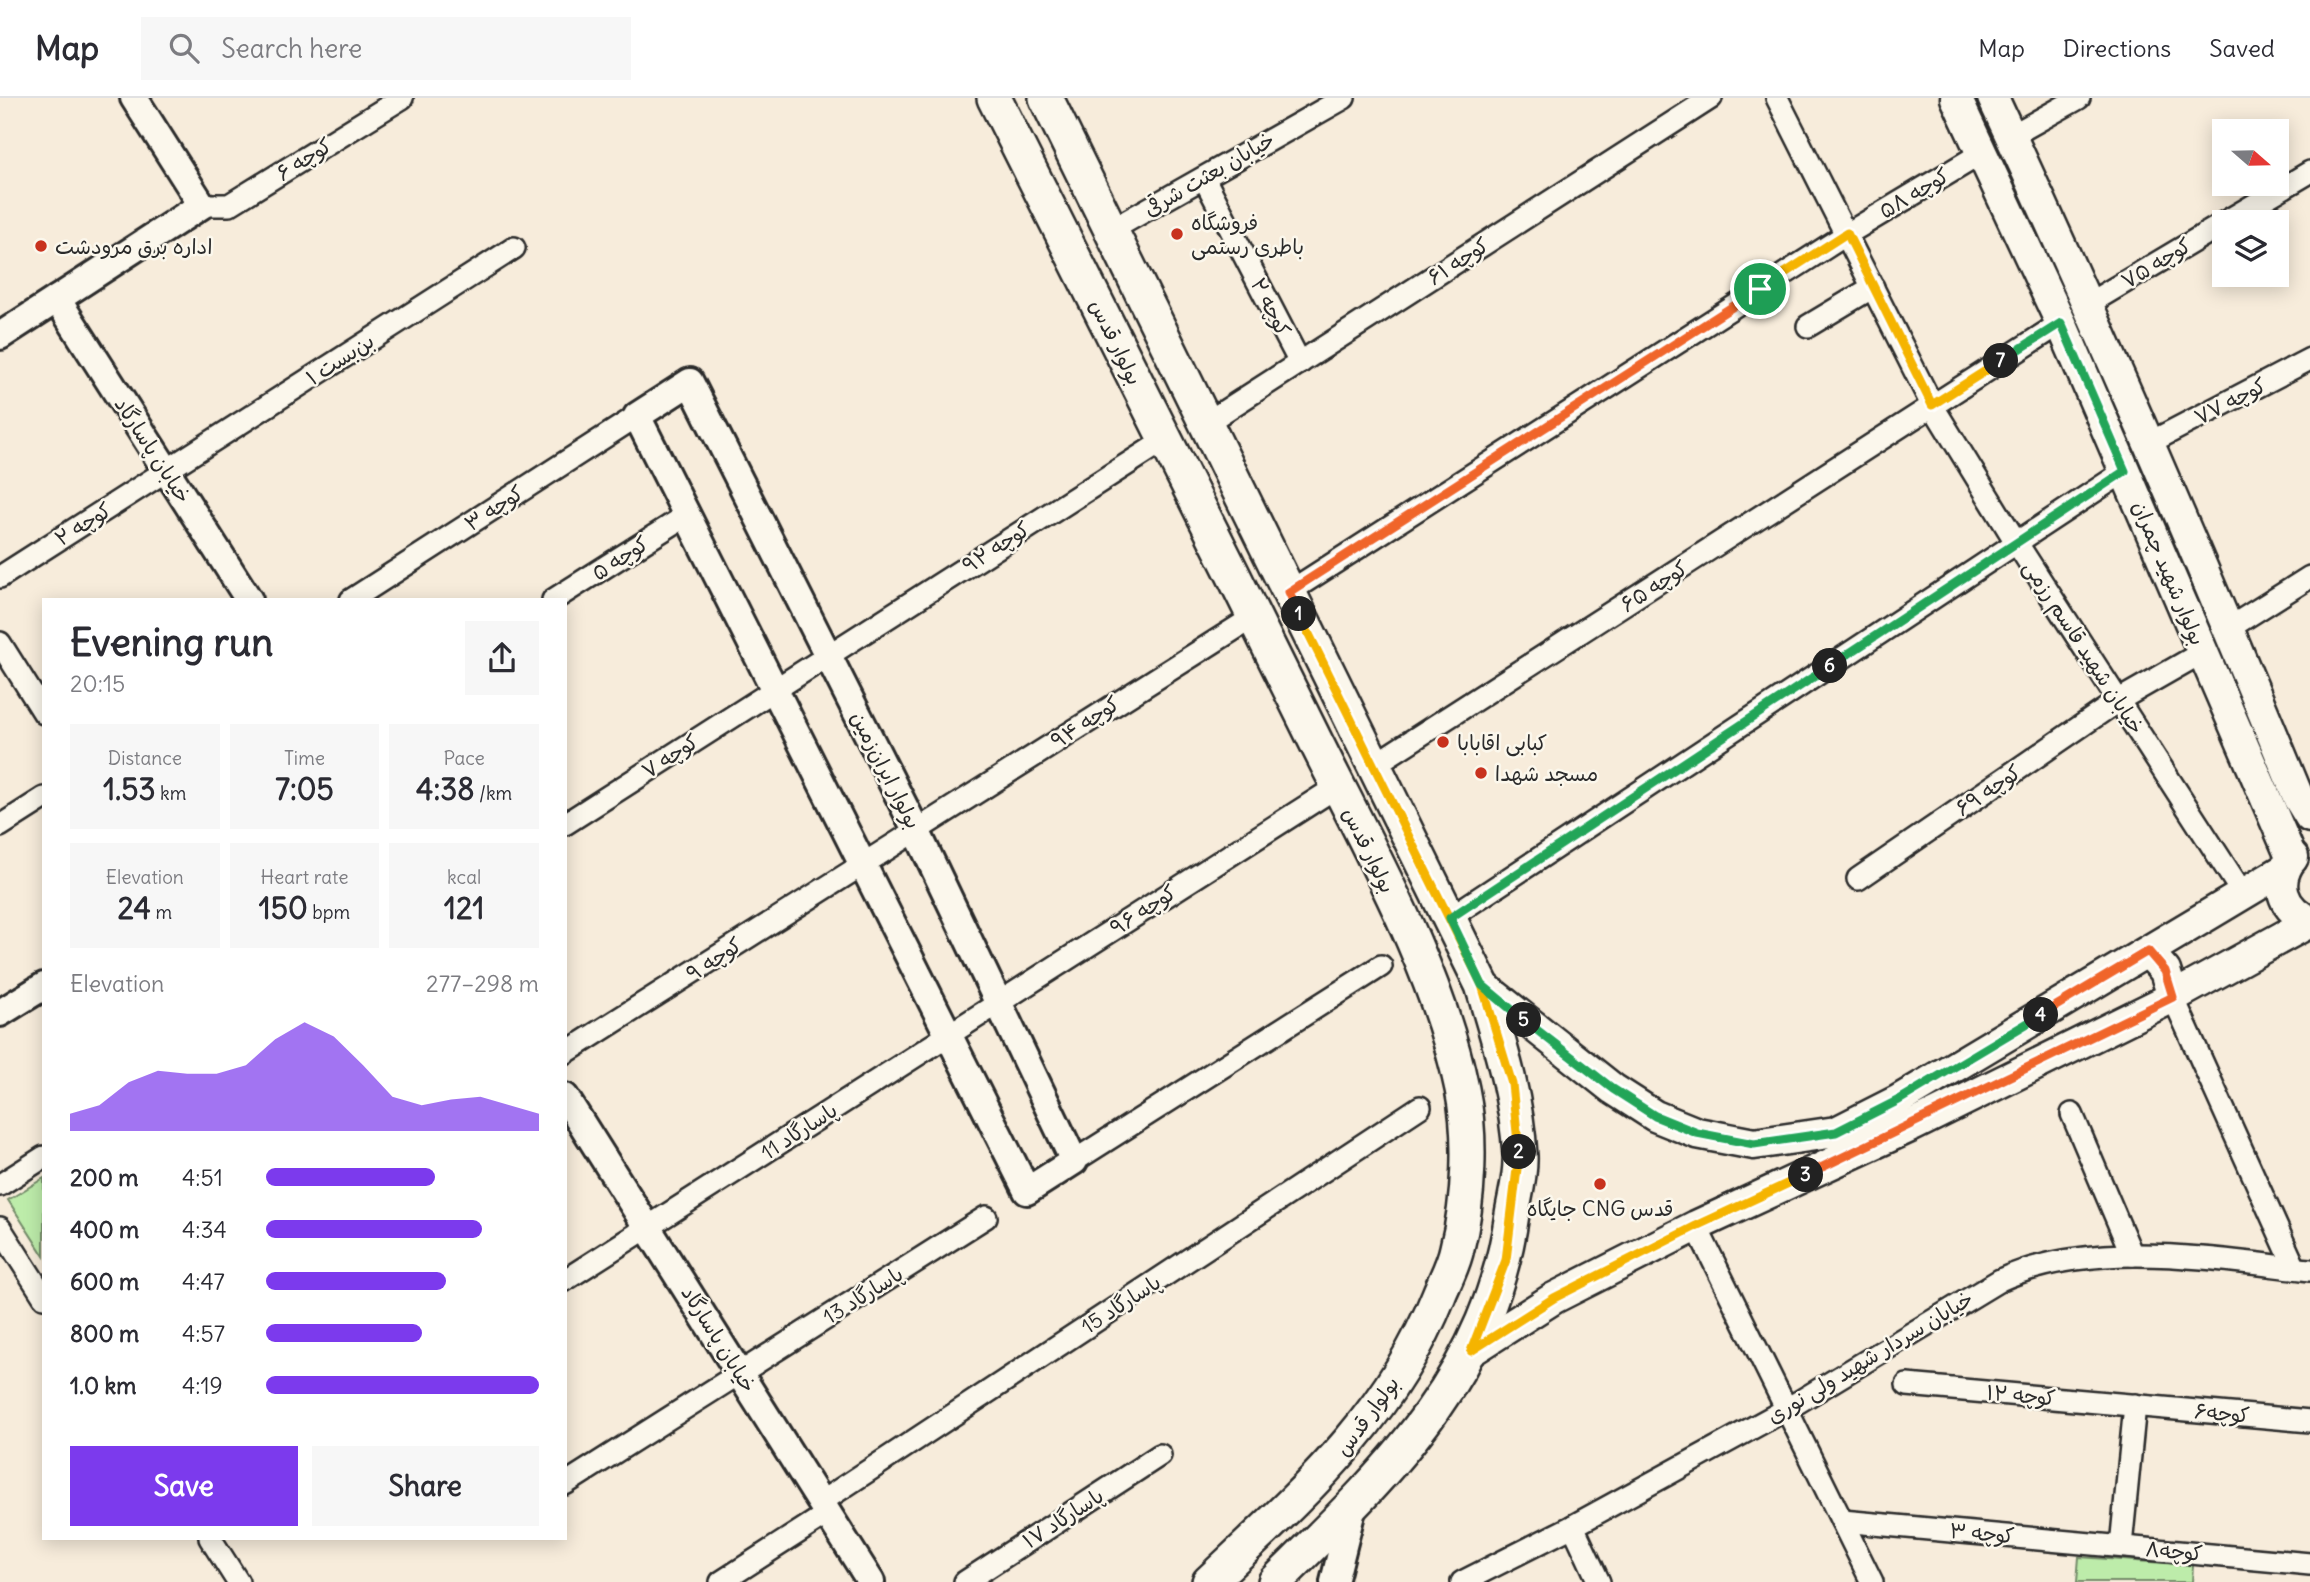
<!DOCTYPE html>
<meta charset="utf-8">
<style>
:root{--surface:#fff;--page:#f7f7f7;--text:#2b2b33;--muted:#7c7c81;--line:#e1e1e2;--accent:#7c3aed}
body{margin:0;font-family:Delius,"Playpen Sans Arabic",sans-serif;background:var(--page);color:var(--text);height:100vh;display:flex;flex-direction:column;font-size:26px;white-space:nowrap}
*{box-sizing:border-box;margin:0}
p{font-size:23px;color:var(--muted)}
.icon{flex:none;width:38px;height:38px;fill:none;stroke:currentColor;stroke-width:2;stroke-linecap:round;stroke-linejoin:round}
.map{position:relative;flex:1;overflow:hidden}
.details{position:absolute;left:42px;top:500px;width:525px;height:942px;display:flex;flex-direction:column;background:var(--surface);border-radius:0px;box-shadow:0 4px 18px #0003}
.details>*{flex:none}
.needle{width:46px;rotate:110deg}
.controls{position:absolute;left:2212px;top:21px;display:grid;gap:14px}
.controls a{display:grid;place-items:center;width:77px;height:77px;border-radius:0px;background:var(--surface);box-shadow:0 4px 18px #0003;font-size:35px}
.pin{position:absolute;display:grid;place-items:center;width:60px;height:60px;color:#fff;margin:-30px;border:4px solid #fff;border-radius:50%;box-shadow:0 2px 7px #0007}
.km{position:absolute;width:35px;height:35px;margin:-18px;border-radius:50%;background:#222;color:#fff;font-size:19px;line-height:35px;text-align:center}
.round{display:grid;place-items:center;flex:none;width:74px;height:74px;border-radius:0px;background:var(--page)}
.summary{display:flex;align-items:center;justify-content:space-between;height:119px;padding:0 28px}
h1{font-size:38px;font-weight:800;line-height:52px}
.metrics{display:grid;grid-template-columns:repeat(3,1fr);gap:10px;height:119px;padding:7px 28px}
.metrics div{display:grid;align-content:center;border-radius:0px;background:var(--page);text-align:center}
.metrics b{font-size:30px;font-weight:800}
.metrics small{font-size:19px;font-weight:400}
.metrics p{font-size:19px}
.chart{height:196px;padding:14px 28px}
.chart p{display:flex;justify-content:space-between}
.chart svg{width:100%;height:126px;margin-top:7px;fill:var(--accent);opacity:.7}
.cta{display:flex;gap:14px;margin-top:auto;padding:14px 28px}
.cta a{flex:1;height:80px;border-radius:0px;background:var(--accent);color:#fff;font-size:28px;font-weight:800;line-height:80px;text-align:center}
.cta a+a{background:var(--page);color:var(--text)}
ul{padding:0 28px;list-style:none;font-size:23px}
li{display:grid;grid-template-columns:112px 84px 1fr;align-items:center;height:52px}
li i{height:18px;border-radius:9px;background:var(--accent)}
header{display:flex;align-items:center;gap:42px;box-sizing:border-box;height:98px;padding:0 35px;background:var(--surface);border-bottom:2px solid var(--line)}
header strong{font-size:33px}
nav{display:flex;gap:38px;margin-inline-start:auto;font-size:24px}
.search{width:490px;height:63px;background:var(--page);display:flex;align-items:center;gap:18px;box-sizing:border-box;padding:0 24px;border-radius:0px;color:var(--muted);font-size:26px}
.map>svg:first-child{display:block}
.green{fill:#bdecaa;stroke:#748c6a;stroke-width:2}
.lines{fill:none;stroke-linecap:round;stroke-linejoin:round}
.minor-casing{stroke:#2b2b2b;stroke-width:26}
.tertiary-casing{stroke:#2b2b2b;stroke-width:32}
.secondary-casing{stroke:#2b2b2b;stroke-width:35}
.primary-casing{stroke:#2b2b2b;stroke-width:38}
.minor{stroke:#fbf7ec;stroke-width:21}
.tertiary{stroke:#fbf7ec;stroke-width:26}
.secondary{stroke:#fbf7ec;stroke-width:30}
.primary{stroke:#fbf7ec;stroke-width:33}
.split-1-casing{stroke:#fff;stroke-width:14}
.split-2-casing{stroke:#fff;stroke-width:14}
.split-3-casing{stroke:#fff;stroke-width:14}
.split-4-casing{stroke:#fff;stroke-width:14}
.split-5-casing{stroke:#fff;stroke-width:14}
.split-6-casing{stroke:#fff;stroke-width:14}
.split-7-casing{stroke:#fff;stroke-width:14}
.split-8-casing{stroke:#fff;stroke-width:14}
.split-1{stroke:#f0652b;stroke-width:9}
.split-2{stroke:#f5b400;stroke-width:9}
.split-3{stroke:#f5b400;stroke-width:9}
.split-4{stroke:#f0652b;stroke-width:9}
.split-5{stroke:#22a559;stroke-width:9}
.split-6{stroke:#22a559;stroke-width:9}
.split-7{stroke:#22a559;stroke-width:9}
.split-8{stroke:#f5b400;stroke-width:9}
.poi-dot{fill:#c8321e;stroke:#fbf7ec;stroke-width:2.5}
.labels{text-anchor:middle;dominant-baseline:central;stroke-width:5;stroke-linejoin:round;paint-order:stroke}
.street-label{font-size:21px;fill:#2b2b2b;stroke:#fbf7ec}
.poi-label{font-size:21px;fill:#2b2b2b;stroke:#fbf7ec;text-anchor:start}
</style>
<header>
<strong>Map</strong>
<div class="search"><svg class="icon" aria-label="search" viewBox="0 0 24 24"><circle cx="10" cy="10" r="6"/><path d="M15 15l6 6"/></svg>Search here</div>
<nav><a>Map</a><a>Directions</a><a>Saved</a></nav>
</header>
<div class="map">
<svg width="2310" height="1484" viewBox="0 0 2310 1484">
<rect width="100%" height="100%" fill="#f7ecdb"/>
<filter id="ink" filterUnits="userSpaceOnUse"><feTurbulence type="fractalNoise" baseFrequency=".0143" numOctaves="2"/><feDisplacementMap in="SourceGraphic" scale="14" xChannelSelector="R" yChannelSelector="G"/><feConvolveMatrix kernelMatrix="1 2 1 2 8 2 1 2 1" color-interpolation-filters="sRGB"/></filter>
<g filter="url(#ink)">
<g class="green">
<polygon points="44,1080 44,1158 8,1102"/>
<polygon points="2079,1459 2193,1467 2192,1484 2077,1484"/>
</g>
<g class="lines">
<g class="minor-casing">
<g id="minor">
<polyline points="1777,0 1932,307 2016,444 2243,796"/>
<polyline points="2011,38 2079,0"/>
<polyline points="1204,80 1300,265"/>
<polyline points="202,107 229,107 402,0"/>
<polyline points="2225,124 2310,74"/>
<polyline points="1111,132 1344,0"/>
<polyline points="2088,206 2224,125"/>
<polyline points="1808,228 1873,189"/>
<polyline points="1206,325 1711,0"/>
<polyline points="2149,345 2310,261"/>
<polyline points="0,479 514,150"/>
<polyline points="1289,494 1847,136 1982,55"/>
<polyline points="351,502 637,318"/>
<polyline points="553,502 687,417"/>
<polyline points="2229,530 2310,479"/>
<polyline points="0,545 44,615"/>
<polyline points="1374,667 2061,225"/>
<polyline points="565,726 1165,342"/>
<polyline points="0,728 44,700"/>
<polyline points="1858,781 2119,602 2203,554"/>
<polyline points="1449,820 2125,373"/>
<polyline points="2173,899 2295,1170"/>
<polyline points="565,955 1255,518"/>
<polyline points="2072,1016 2132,1157"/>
<polyline points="1074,1063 1381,868"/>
<polyline points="0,1087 44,1059"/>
<polyline points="1696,1128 1872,1484"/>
<polyline points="0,1130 44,1199"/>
<polyline points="565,1182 1338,688"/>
<polyline points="1907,1287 2310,1323"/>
<polyline points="565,1386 986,1119"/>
<polyline points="821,1404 1420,1009"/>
<polyline points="1842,1423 2310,1466"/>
<polyline points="1573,1428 1599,1484"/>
<polyline points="210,1440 238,1484"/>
<polyline points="2121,1448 2135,1307"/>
<polyline points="721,1484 827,1416"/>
<polyline points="965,1484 1160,1357"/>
<path d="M1462,1484L1573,1428L1787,1311L2000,1182C2093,1140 2211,1161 2310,1172"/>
</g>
</g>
<g class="tertiary-casing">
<g id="tertiary">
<polyline points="57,201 249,502"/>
<polyline points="0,238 202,107 134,0"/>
<polygon points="690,284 916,732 1074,1063 1027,1093 637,318"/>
<polyline points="0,915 44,888"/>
<polyline points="565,999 871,1484"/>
<polyline points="1334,1484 1353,1408"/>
</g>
</g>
<g class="secondary-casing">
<g id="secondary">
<polyline points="1956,0 2061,225 2292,761"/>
<path d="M1993,0C2101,231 2202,465 2299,701L2310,719"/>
<path d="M2293,759C2273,784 2282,811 2310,823"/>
<polyline points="2148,854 2165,873 2173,899"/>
<polyline points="1482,887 1613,991 1655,1018 1697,1035 1754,1046 1836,1034 1899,1002 2285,771"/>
<polyline points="1471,1253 1554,1200 1696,1128 1912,1028 2173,899 2310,824"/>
</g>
</g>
<g class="primary-casing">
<g id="primary">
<path d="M994,0C1100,212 1207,422 1311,634C1366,746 1437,868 1462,991C1472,1038 1469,1103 1457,1150C1454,1166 1445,1182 1439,1197C1390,1320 1302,1396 1209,1484"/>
<path d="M1046,0L1482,887C1499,944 1517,999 1520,1058C1521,1077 1515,1098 1512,1116C1489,1279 1387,1374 1275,1484"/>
</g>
</g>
<use href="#minor" class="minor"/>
<use href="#tertiary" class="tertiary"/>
<use href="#secondary" class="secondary"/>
<use href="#primary" class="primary"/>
</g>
</g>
<g class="lines" filter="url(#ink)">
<g class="split-1-casing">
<polyline id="split-1" points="1299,516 1289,494 1760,191"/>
</g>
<g class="split-2-casing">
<polyline id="split-2" points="1299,516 1482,887 1512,986 1519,1054"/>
</g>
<g class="split-3-casing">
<polyline id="split-3" points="1519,1054 1506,1162 1471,1253 1554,1200 1696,1128 1806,1077"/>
</g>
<g class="split-4-casing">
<polyline id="split-4" points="1806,1077 2173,899 2165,873 2148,853 2041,917"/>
</g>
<g class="split-5-casing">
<polyline id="split-5" points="1524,922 1613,991 1655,1018 1697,1035 1754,1046 1836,1034 1899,1002 2041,917"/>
</g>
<g class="split-6-casing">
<polyline id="split-6" points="1524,922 1482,887 1450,820 1830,568"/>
</g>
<g class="split-7-casing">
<polyline id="split-7" points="1830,568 2125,373 2061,225 2001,263"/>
</g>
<g class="split-8-casing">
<polyline id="split-8" points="1760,191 1847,135 1932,307 2001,263"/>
</g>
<use href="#split-1" class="split-1"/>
<use href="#split-2" class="split-2"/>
<use href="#split-3" class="split-3"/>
<use href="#split-4" class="split-4"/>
<use href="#split-5" class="split-5"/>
<use href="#split-6" class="split-6"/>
<use href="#split-7" class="split-7"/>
<use href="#split-8" class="split-8"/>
</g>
<g class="poi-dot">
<circle cx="1177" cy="136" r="7"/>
<circle cx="41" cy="148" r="7"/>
<circle cx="1443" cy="644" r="7"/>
<circle cx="1481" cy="675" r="7"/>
<circle cx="1600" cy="1086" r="7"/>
</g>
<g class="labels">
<g class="street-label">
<text transform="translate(304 61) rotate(-32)">کوچه ۶</text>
<text transform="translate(1209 76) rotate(-30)">خیابان بعثت شرقی</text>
<text transform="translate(1914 95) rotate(-31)">کوچه ۵۸</text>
<text transform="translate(1458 163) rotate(-33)">کوچه ۶۱</text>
<text transform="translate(2156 165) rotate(-31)">کوچه ۷۵</text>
<text transform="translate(1271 209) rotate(63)">کوچه ۲</text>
<text transform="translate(1116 244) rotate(64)">بولوار قدس</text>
<text transform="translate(340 261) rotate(-33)">بن‌بست ۱</text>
<text transform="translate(2230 303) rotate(-27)">کوچه ۷۷</text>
<text transform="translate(153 352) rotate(57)">خیابان پاسارگاد</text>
<text transform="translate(494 410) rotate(-33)">کوچه ۳</text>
<text transform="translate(83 426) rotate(-32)">کوچه ۲</text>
<text transform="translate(996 449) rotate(-33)">کوچه ۹۲</text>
<text transform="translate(620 460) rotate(-33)">کوچه ۵</text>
<text transform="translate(2169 475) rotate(67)">بولوار شهید چمران</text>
<text transform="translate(1654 488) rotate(-33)">کوچه ۶۵</text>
<text transform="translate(2084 549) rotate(57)">خیابان شهید قاسم رزمی</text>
<text transform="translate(1085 624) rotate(-33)">کوچه ۹۴</text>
<text transform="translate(670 658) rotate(-33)">کوچه ۷</text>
<text transform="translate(886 672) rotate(63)">بولوار ایران‌زمین</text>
<text transform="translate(1988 692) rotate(-34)">کوچه ۶۹</text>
<text transform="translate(1369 752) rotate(64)">بولوار قدس</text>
<text transform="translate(1143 812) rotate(-33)">کوچه ۹۶</text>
<text transform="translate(714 861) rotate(-33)">کوچه ۹</text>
<text transform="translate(799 1033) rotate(-33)">پاسارگاد 11</text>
<text transform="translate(863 1197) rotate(-32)">پاسارگاد 13</text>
<text transform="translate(1121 1206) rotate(-33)">پاسارگاد 15</text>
<text transform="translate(719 1241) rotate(58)">خیابان پاسارگاد</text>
<text transform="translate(1870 1259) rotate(-31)">خیابان سردار شهید ولی نوری</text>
<text transform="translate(2021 1297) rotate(5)">کوچه ۱۲</text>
<text transform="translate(2222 1315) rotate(5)">کوچه۶</text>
<text transform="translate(1367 1318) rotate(-54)">بولوار قدس</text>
<text transform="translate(1063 1420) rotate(-33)">پاسارگاد ۱۷</text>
<text transform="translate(1982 1435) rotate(5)">کوچه ۳</text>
<text transform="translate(2174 1453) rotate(5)">کوچه۸</text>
</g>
<g class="poi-label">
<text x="1191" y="124">فروشگاه<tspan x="1191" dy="24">باطری رستمی</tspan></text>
<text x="55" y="148">اداره برق مرودشت</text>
<text x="1457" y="644">کبابی اقابابا</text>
<text x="1495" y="675">مسجد شهدا</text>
<text x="1600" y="1110" text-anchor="middle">جایگاه CNG قدس</text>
</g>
</g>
</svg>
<div class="controls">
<a><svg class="needle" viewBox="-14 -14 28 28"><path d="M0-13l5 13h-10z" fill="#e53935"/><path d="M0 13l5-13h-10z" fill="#7c7c81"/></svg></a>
<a><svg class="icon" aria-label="layers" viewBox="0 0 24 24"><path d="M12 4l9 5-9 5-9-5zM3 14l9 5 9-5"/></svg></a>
</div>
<div class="pin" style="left:1760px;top:191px;background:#1e9e55"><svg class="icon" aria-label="arrive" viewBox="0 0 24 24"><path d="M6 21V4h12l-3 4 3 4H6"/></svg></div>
<b class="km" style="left:1299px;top:516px">1</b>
<b class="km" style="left:1519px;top:1054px">2</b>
<b class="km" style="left:1806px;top:1077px">3</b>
<b class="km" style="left:2041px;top:917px">4</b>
<b class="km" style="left:1524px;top:922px">5</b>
<b class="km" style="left:1830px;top:568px">6</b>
<b class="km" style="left:2001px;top:263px">7</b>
<section class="details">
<div class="summary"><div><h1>Evening run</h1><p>20:15</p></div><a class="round"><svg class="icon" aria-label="share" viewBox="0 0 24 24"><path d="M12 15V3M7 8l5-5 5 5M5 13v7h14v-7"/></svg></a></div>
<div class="metrics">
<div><p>Distance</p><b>1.53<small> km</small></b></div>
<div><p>Time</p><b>7:05</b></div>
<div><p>Pace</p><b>4:38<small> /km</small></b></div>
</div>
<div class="metrics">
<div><p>Elevation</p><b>24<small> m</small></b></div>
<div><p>Heart rate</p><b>150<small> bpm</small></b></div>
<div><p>kcal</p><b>121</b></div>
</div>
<div class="chart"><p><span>Elevation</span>277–298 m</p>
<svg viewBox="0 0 160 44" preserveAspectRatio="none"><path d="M0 44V38L10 35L20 27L30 23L40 24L50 24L60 21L70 12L80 6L90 11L100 21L110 32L120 35L130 33L140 32L150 35L160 38V44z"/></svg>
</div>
<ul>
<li><b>200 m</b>4:51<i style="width:62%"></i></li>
<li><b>400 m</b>4:34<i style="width:79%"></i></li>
<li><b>600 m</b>4:47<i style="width:66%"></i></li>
<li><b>800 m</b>4:57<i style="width:57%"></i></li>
<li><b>1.0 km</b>4:19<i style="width:100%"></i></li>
</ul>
<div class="cta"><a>Save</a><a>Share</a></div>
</section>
</div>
